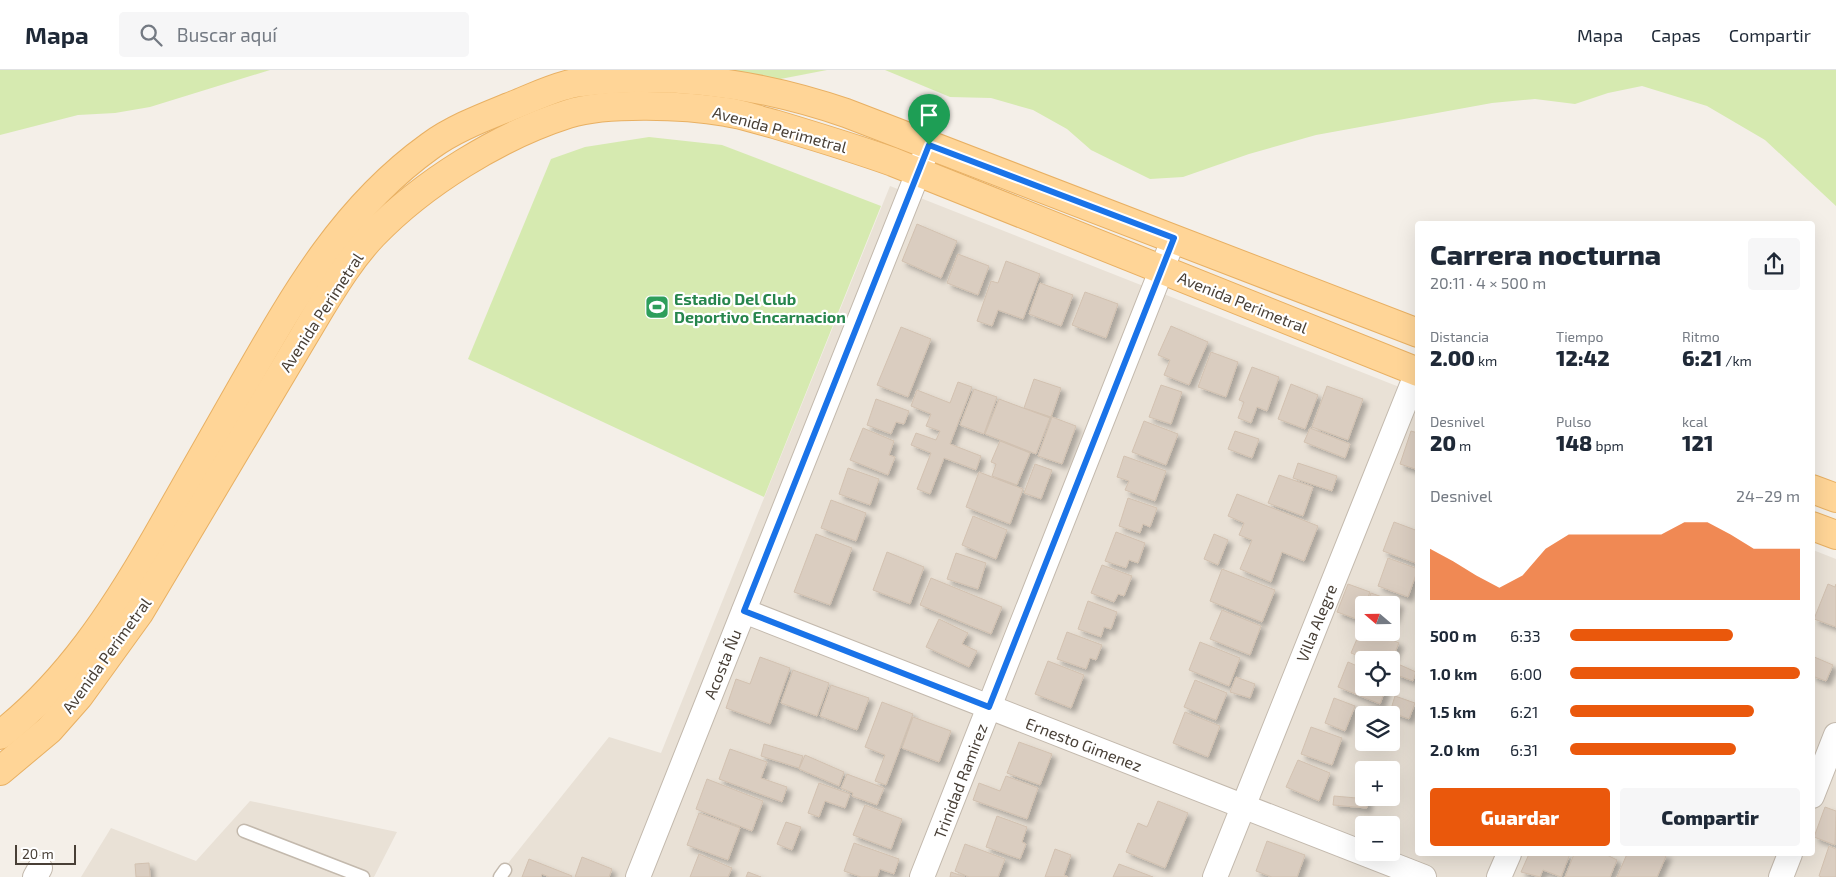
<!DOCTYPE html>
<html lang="es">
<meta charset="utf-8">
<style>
:root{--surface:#fff;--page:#f6f6f7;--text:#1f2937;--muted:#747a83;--line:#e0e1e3;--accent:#ea580c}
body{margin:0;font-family:"Exo 2",sans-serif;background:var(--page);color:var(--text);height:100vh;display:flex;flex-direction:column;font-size:19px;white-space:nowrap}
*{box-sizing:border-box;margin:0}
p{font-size:16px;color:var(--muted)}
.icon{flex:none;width:28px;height:28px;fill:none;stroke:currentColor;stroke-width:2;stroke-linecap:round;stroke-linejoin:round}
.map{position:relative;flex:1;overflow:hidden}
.sheet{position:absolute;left:1415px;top:151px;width:400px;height:635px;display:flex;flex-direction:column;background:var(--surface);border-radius:5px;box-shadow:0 5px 20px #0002}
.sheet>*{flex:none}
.needle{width:32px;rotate:290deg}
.fabs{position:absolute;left:1355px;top:526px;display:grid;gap:10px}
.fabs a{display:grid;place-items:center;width:45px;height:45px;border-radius:5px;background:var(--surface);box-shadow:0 5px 20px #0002;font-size:25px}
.scale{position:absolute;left:15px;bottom:12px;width:61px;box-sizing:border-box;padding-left:5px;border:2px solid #483f36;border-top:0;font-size:14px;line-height:18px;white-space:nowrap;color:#483f36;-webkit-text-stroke:4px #fff;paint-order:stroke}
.pin{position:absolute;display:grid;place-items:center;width:42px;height:42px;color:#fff;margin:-51px -21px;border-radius:50% 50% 50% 0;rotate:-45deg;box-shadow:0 0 5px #0007}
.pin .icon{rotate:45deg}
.round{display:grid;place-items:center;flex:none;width:52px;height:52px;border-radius:5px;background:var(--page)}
.summary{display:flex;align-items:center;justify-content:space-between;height:85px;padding:0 15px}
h1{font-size:28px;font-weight:800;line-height:38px}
.figures{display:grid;grid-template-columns:repeat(3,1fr);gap:8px;height:85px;padding:5px 15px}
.figures div{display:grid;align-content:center}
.figures b{font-size:21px;font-weight:800}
.figures small{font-size:14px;font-weight:400}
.figures p{font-size:14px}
.chart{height:140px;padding:10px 15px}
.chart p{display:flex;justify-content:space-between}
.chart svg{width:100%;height:90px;margin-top:5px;fill:var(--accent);opacity:.7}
.action{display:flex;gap:10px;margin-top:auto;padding:10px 15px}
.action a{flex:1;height:58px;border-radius:5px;background:var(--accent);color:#fff;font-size:20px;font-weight:800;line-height:58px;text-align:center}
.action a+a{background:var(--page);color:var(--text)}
ul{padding:0 15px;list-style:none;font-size:16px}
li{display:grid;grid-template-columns:80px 60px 1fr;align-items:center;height:38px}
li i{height:12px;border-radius:6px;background:var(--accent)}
header{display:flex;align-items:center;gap:30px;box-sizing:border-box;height:70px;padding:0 25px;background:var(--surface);border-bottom:1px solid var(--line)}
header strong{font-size:24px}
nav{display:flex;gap:28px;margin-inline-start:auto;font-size:18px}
.search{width:350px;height:45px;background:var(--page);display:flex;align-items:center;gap:12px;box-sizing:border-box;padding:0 18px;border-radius:5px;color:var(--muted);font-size:19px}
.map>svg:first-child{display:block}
.residential{fill:#e9e1d6;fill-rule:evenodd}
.green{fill:#d6eab0}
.building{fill:#dacdc0;stroke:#d2c1b0;filter:url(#shadow)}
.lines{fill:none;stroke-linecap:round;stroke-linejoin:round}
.lane-casing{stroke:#c3b9ad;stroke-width:15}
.street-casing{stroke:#c3b9ad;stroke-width:26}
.primary-casing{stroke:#e8b063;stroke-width:30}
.lane{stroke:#fff;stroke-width:12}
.street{stroke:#fff;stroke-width:24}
.primary{stroke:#ffd597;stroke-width:28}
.route-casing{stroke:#fff;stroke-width:10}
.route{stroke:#1a73e8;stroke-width:6}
.labels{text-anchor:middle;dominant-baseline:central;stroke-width:4.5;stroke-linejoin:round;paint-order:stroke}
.street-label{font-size:16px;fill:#483f36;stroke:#fff}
.leisure-label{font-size:16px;font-weight:bold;fill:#27864d;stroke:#fff;text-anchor:start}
</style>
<header>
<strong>Mapa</strong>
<div class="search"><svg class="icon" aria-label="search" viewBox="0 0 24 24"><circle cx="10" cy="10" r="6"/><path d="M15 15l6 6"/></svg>Buscar aquí</div>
<nav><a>Mapa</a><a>Capas</a><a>Compartir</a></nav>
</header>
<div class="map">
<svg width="1836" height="807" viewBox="0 0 1836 807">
<defs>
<filter id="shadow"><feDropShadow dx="4.5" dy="4.5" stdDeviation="2.5" flood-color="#0004"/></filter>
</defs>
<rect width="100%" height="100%" fill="#f4efe8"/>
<g class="residential">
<path d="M890,116L1417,324L1418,784H1812L1813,480L1836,489V807H497L609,667L661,683ZM1364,535H1391V562H1364ZM1364,590H1391V618H1364ZM1364,645H1391V672H1364ZM1364,700H1391V728H1364ZM1364,755H1391V782H1364Z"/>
<polygon points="250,731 397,762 374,807 81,807 111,758 196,791"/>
</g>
<g class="green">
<polygon points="0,0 270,0 150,37 115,43 78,45 0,65"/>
<polygon points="731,0 827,0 770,11"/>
<polygon points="885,0 1836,0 1836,136 1765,70 1707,36 1642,16 1608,23 1575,34 1535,29 1492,33 1316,65 1249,84 1183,107 1150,109 1091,80 1067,59 1033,40 991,28 950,27"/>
<polygon points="649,67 722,75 881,136 764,427 468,289 551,89 585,77"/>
</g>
<g class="building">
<polygon points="917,154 957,171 941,208 902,191"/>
<polygon points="958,184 989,196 978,225 947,213"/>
<polygon points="1006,191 1040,204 1023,249 998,240 992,256 977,251 991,211 998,213"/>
<polygon points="1040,213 1073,225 1061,256 1029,244"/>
<polygon points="1085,222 1118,234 1106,268 1072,255"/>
<polygon points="1171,256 1208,272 1189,315 1164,305 1170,290 1158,285"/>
<polygon points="901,257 931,269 908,327 877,315"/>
<polygon points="1211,282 1238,292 1226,327 1198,317"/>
<polygon points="1252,297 1279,307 1267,341 1257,337 1251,353 1238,348 1244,332 1239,330"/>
<polygon points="1034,309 1061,318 1051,347 1024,338"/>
<polygon points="958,312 972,317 950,374 981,386 976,400 944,388 930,424 917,419 931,383 911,375 916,363 936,370 940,361 926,356 931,344 911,336 917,320 950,333"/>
<polygon points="1291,314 1318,325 1305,359 1278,349"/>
<polygon points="1161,315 1182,322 1171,354 1149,347"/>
<polygon points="1327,316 1363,329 1348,370 1312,357"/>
<polygon points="974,319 997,327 984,364 960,355"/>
<polygon points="876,329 909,341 904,354 896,352 891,364 867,355"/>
<polygon points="999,329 1050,348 1036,384 985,364"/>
<polygon points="1052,347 1076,356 1062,394 1038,386"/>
<polygon points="1144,351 1178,364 1166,395 1132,382"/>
<polygon points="863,358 894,371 889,385 895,387 888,405 850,390"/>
<polygon points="1310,358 1350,374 1345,388 1304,372"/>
<polygon points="1235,361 1259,369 1252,388 1228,379"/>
<polygon points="1411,361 1418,363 1418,400 1400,394"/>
<polygon points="1000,371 1030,383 1017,415 992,406 996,394 991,392"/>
<polygon points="1124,386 1166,401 1155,431 1125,420 1129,411 1117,407"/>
<polygon points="1298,393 1337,406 1332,421 1293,408"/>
<polygon points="1035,394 1052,400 1041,429 1024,423"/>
<polygon points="848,398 879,409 870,435 839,424"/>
<polygon points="979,402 1023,419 1010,454 966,437"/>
<polygon points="1279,405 1313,417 1303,446 1268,433"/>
<polygon points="1237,424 1318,456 1304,491 1282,482 1271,512 1240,499 1252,470 1239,465 1244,453 1228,446"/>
<polygon points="1128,428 1157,438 1150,457 1143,454 1140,463 1119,456"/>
<polygon points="831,430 866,443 856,471 821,458"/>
<polygon points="973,446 1007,460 996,489 962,475"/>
<polygon points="1394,452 1418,461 1418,494 1383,481"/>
<polygon points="1116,462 1145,473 1138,493 1129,490 1126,498 1105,491"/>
<polygon points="816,464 852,478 830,535 794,522"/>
<polygon points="1214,464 1228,470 1218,495 1204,489"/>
<polygon points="887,482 924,497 910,534 873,520"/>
<polygon points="956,483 986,493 978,519 947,509"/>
<polygon points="1388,488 1418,499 1408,527 1378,516"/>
<polygon points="1102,495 1132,506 1124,526 1118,524 1114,532 1091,523"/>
<polygon points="1222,499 1275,520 1262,552 1210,531"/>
<polygon points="931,508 1002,537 991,564 920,535"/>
<polygon points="1348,514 1370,522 1359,550 1337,542"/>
<polygon points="1828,514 1835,517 1836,514 1836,557 1814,549"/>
<polygon points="1371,523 1399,533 1394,549 1391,548 1391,535 1367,535"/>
<polygon points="1088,531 1117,542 1111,559 1104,557 1101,567 1078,559"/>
<polygon points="1222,540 1261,556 1250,585 1210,569"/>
<polygon points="939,549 968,563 962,574 977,581 969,597 926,577"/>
<polygon points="1362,557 1364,562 1375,562 1399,573 1391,592 1391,590 1368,590 1351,583"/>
<polygon points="1067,562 1102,575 1096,590 1090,588 1086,599 1057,589"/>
<polygon points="1200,572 1240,588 1229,616 1189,600"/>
<polygon points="1812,586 1833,595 1826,611 1812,606"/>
<polygon points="760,587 790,598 770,654 726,638 736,609 750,614"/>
<polygon points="1048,591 1084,605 1071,638 1035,624"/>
<polygon points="1348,592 1364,599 1364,618 1386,618 1380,634 1338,617"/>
<polygon points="1398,594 1416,602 1413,611 1394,604"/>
<polygon points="793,600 829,613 817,646 781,633"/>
<polygon points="1236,607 1255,614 1250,628 1230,622"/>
<polygon points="1195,610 1227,623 1216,650 1184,637"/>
<polygon points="831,615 869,628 857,660 820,646"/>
<polygon points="1395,626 1415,633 1409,649 1390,642"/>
<polygon points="1334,628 1355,636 1345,661 1325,653"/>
<polygon points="882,632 913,644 886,715 875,711 885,685 865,677"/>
<polygon points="1185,642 1220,656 1208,687 1173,673"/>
<polygon points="913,647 951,661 939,692 902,678"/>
<polygon points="1311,657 1342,668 1332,695 1301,684"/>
<polygon points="1019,672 1052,684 1040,715 1007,703"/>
<polygon points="764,674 803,686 799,698 761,686"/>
<polygon points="730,679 767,692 761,708 787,717 782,732 719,709"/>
<polygon points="805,685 844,702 839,716 799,699"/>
<polygon points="1298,690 1330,703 1319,731 1286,717"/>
<polygon points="847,704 884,718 877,735 852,726 853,723 841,718"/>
<polygon points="1006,706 1038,718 1027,749 973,730 979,713 1000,721"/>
<polygon points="707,709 763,731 752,761 696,739"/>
<polygon points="819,713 850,724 845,738 825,731 819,747 808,743"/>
<polygon points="1334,726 1368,729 1367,738 1333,735"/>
<polygon points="1158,731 1188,743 1165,798 1126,782 1138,753 1147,757"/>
<polygon points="865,735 902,749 891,779 853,765"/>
<polygon points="1825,737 1836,741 1835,775 1814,767"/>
<polygon points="699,743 740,758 728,790 687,775"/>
<polygon points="997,746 1027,757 1022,772 1026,774 1020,789 986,777"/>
<polygon points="786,752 801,757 792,780 777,774"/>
<polygon points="1267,771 1305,785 1297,807 1272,807 1256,801"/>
<polygon points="854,773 899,789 894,804 880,799 877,807 861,807 844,801"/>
<polygon points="965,774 1005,789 998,807 969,807 955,801"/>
<polygon points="1829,776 1836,779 1836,807 1822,807 1819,806"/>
<polygon points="1055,779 1071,785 1064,805 1068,807 1045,807"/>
<polygon points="699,784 732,798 728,807 690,807"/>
<polygon points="1529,784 1570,784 1561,807 1543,800 1540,807 1521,802"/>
<polygon points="1574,784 1605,784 1617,790 1610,807 1565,807"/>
<polygon points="1627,784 1667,784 1657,807 1617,807"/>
<polygon points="582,787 612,799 609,807 575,807"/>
<polygon points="529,789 572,806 571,807 549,807 542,804 541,807 522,807"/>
<polygon points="149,793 150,807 136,807 135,794"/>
<polygon points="1119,794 1153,807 1113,807"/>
<polygon points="748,802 761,807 746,807"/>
<polygon points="951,802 965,807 950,807"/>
</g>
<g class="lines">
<g class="lane-casing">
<g id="lane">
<polyline points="244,761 363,807"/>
<polyline points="500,807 505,800"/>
</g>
</g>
<g class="street-casing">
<g id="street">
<polyline points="744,541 1424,807"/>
<polyline points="1812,726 1836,665"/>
<polyline points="35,807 40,798"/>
<polyline points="638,807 929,75"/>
<polyline points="922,807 1174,168"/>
<polyline points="1215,807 1418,300"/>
<polyline points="1499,807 1509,784"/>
<polyline points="1781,807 1790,784"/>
</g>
</g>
<g class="primary-casing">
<g id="primary">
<polyline points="1812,419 1836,428"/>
<polyline points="1812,456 1836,465"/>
<path d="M0,665C67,613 114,541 156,468C186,415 216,362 246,310C297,221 345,137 430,76C453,59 482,48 509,37C530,29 553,17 575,13C668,0 758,13 846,43L1418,263"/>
<path d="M0,701L49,660L79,626L139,543L320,239C336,213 352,187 373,165C423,113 499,66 568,44C607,32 685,35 726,42C742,44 758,50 774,54C814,66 854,78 893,92L1418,302"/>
</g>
</g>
<use href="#lane" class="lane"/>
<use href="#street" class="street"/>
<use href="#primary" class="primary"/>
</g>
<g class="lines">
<g class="route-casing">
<polygon id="route" points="929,75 1174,168 989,637 744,541"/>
</g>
<use href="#route" class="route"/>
</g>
<defs>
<g id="stadium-square" transform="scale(1.25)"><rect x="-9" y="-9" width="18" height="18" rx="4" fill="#2e9e5b" stroke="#fff"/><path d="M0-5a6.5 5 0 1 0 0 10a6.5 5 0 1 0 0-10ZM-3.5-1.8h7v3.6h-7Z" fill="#fff"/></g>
</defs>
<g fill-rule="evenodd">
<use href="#stadium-square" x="657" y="237"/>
</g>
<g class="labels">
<g class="street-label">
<text transform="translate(780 59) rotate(15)">Avenida Perimetral</text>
<text transform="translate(1243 232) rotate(22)">Avenida Perimetral</text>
<text transform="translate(321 242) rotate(-57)">Avenida Perimetral</text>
<text transform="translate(1316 553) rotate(-68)">Villa Alegre</text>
<text transform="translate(106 585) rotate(-54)">Avenida Perimetral</text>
<text transform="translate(722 594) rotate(-68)">Acosta Ñu</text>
<text transform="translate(1084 674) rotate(21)">Ernesto Gimenez</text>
<text transform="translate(960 711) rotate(-69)">Trinidad Ramirez</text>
</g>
<g class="leisure-label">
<text x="674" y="228">Estadio Del Club<tspan x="674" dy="18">Deportivo Encarnacion</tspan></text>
</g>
</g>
</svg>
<div class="fabs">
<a><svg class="needle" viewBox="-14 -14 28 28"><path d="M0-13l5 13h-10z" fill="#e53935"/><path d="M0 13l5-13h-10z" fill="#747a83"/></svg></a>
<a><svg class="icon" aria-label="locate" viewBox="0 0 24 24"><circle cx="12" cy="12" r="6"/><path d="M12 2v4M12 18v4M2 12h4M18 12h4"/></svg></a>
<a><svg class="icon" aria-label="layers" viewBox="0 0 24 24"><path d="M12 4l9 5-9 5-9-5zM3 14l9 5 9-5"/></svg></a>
<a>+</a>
<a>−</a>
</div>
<div class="scale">20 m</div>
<div class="pin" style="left:929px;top:75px;background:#1e9e55"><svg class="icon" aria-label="arrive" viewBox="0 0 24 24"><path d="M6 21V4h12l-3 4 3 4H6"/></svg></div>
<section class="sheet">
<div class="summary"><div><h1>Carrera nocturna</h1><p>20:11 · 4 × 500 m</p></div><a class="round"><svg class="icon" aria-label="share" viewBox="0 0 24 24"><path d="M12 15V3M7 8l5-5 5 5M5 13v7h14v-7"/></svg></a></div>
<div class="figures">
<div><p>Distancia</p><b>2.00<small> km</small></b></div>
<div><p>Tiempo</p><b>12:42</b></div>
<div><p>Ritmo</p><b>6:21<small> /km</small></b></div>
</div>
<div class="figures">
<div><p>Desnivel</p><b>20<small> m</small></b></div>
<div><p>Pulso</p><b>148<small> bpm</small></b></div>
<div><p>kcal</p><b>121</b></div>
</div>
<div class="chart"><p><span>Desnivel</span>24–29 m</p>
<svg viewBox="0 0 160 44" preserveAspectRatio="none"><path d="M0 44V19L10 25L20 32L30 38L40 32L50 19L60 12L70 12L80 12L90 12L100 12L110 6L120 6L130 12L140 19L150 19L160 19V44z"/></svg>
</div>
<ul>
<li><b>500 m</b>6:33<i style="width:71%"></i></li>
<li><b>1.0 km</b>6:00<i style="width:100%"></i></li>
<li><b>1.5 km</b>6:21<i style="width:80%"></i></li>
<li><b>2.0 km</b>6:31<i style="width:72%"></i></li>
</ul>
<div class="action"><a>Guardar</a><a>Compartir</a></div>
</section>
</div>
